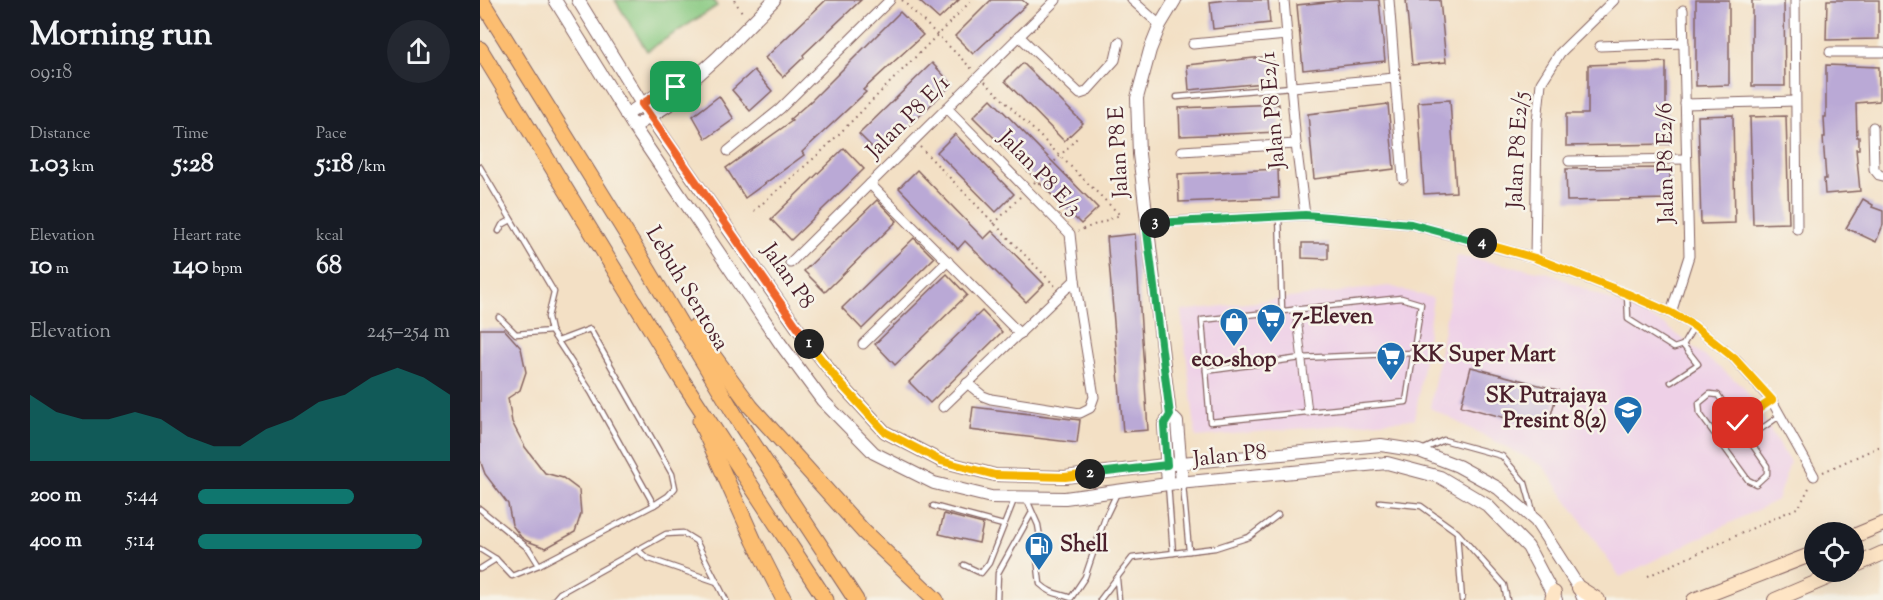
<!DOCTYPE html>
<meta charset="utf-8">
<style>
:root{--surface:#171b24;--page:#242831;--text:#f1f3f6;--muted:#9ea1a6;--accent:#0f766e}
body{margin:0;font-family:"Sorts Mill Goudy",serif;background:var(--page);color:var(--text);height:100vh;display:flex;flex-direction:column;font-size:22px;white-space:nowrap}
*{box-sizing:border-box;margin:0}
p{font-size:20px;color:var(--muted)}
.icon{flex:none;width:33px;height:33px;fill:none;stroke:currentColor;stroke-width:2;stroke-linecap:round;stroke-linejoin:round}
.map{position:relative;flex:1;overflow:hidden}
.drawer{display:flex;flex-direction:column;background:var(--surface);width:480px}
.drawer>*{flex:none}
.fabs{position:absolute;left:1324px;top:522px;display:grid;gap:12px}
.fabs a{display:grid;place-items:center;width:60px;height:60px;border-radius:50%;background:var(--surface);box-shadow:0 6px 24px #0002;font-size:30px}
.pin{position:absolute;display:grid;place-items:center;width:51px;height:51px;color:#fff;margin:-26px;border-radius:12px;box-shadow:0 3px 9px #0006}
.km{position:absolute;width:30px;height:30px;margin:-15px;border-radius:50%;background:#222;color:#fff;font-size:16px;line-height:30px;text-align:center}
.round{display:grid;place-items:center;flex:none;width:63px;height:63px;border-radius:32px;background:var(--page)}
.head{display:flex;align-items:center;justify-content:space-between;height:102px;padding:0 30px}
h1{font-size:33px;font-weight:800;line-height:45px}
.stats{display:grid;grid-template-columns:repeat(3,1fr);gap:9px;height:102px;padding:6px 30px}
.stats div{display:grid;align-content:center}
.stats b{font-size:26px;font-weight:800}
.stats small{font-size:16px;font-weight:400}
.stats p{font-size:16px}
.chart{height:168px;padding:12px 30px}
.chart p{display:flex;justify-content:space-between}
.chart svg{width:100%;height:108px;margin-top:6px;fill:var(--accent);opacity:.7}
ul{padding:0 30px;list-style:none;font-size:20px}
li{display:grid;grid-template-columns:96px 72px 1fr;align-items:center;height:45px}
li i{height:15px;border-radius:8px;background:var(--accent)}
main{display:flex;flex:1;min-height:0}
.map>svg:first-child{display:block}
.built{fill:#eed0e7}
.garden{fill:#88c981;stroke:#697456;stroke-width:1.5}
.building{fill:#baa9d6}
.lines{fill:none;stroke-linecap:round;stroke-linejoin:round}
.service-casing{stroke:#856361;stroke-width:7}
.pedestrian-casing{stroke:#856361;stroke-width:9}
.minor-casing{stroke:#856361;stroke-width:11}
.tertiary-casing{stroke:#856361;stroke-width:14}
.secondary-casing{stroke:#856361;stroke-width:16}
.primary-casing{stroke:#856361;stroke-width:17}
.path{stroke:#856361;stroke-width:2;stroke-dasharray:1.5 4.5;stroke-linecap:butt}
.service{stroke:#fff;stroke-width:4.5}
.pedestrian{stroke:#fff;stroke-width:7}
.minor{stroke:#fff;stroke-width:9}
.tertiary{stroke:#fff;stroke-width:12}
.secondary{stroke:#fee5c5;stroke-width:14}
.primary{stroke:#fcbd6f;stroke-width:15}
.split-1-casing{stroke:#fff;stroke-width:12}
.split-2-casing{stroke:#fff;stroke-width:12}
.split-3-casing{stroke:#fff;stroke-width:12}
.split-4-casing{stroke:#fff;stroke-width:12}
.split-5-casing{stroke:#fff;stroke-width:12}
.split-1{stroke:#f0652b;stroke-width:8}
.split-2{stroke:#f5b400;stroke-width:8}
.split-3{stroke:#22a559;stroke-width:8}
.split-4{stroke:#22a559;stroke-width:8}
.split-5{stroke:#f5b400;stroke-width:8}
.labels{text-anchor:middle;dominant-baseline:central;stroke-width:5;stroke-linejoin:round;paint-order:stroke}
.street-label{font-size:22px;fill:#4a1f2b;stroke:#f7f3e8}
.poi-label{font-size:22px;font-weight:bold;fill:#4a1f2b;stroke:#f7f3e8;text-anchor:start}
</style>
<main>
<section class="drawer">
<div class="head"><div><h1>Morning run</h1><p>09:18</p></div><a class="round"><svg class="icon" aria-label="share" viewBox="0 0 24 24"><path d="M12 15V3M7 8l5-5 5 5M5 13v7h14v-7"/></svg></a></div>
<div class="stats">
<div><p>Distance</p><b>1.03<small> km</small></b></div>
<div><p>Time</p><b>5:28</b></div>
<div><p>Pace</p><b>5:18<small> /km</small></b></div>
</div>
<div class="stats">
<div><p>Elevation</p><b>10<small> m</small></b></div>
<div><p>Heart rate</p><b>140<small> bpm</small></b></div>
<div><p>kcal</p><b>68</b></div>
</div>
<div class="chart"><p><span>Elevation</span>245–254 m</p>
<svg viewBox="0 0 160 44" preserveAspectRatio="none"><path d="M0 44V17L10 24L20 27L30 27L40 24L50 27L60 34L70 38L80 38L90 31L100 27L110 20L120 17L130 10L140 6L150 10L160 17V44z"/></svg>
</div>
<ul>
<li><b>200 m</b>5:44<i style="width:62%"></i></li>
<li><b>400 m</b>5:14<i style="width:89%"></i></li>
</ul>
</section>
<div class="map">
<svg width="1403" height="600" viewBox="0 0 1403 600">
<rect width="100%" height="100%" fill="#f7f3e8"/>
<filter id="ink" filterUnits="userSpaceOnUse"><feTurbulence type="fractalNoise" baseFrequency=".0167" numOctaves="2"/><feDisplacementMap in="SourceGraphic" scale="12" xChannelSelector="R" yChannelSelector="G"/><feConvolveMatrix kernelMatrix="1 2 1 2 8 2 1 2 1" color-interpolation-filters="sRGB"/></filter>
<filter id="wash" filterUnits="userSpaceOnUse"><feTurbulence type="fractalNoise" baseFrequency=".008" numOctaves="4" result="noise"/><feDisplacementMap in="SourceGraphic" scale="24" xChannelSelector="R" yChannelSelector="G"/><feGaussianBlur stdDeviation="1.35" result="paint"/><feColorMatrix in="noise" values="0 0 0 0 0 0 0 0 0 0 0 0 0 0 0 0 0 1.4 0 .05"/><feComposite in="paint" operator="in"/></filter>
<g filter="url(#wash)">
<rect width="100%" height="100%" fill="#f3e0c5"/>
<g class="built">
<polygon points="977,256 1069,273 1185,325 1264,387 1310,462 1297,500 1140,577 1063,466 950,408"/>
<polygon points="909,286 953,298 935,419 716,437 701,311"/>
</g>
<polygon class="garden" points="135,0 233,0 237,6 167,51"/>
<g id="blocks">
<g class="building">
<polygon points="346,0 381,0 323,55 324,57 303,77 285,58"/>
<polygon points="438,0 479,0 459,19"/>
<polygon points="511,0 542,0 547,4 493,54 475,36"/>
<polygon points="747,0 788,0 790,23 733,29 730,2"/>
<polygon points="865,0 899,0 905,61 823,70 817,5"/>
<polygon points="926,0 960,0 966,62 932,65"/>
<polygon points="1216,0 1249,0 1249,85 1216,86"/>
<polygon points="1272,0 1304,0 1305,86 1272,86"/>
<polygon points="1347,0 1399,0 1399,39 1346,40"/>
<polygon points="420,12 443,35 383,90 386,92 322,152 324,155 265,198 246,168 312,121 310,119 332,100"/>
<polygon points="793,56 795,82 709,90 707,65"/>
<polygon points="1186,62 1186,112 1188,112 1189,144 1086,146 1086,114 1108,114 1108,65"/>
<polygon points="452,63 472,84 400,155 379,134"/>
<polygon points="543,63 603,123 584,141 525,81"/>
<polygon points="1346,65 1399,67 1399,101 1376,103 1377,137 1379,137 1379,149 1376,149 1380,191 1345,194 1344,179 1346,179 1343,137 1345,137 1344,117 1346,117"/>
<polygon points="274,70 292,91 270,111 252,90"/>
<polygon points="239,96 254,119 226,139 213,116"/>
<polygon points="511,99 618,208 601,224 493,117"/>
<polygon points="970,100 976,192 944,194 938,102"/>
<polygon points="799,104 800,132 700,136 699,108"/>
<polygon points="908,104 914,169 834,179 828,114"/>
<polygon points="1253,115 1255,223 1221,224 1218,116"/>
<polygon points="1306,116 1309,223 1273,224 1270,117"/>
<polygon points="475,134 534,194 516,212 457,152"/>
<polygon points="364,148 384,169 311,240 291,219"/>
<polygon points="1190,168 1190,199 1087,201 1086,169"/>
<polygon points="798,169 799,198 699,202 698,174"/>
<polygon points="437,170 504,239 512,231 564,284 546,302 485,241 478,249 419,188"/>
<polygon points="1383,199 1393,205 1392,207 1403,211 1403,225 1396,242 1366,228"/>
<polygon points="397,200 417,221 345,292 324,271"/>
<polygon points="655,234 668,430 643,432 627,237"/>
<polygon points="434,238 454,258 382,329 362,308"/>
<polygon points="822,243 848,243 848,259 822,258"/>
<polygon points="467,274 487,295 415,365 395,344"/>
<polygon points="502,311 522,332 450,403 429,382"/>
<polygon points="0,329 24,329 41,348 46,372 40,390 28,398 32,422 45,447 65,473 83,478 99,490 101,514 95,532 66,548 47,541 41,537 32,525 28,504 5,474 0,460"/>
<polygon points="991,367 1078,390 1067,429 981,406"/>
<polygon points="493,407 600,420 597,443 490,430"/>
<polygon points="464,514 503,524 499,543 459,534"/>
</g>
</g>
</g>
<g filter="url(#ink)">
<use href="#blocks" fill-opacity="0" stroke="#856361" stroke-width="1.5"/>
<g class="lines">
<g class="service-casing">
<g id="service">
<polyline points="697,97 811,87"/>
<polyline points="0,167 74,292 68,317 71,331 111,392 174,505"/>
<polyline points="799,215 802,311"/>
<polyline points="19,231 22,225 31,220"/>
<polyline points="1147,294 1148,319 1194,348 1203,345 1214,326"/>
<polygon points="921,298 941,304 926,402 730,422 722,320"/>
<polyline points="19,317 36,334 71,331"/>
<polyline points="726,371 821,358 933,353"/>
<polyline points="1191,382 1218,364 1203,345"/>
<polygon points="1230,394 1238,395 1287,466 1287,474 1276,484 1268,480 1220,414 1219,403"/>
<polyline points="1258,423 1292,401"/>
<polyline points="1268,438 1301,415"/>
<polyline points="942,450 964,440 1022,456 1045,483 1054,515"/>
<polyline points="688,484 693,553"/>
<polyline points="703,485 709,551"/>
<path d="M547,500L558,525L560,537L557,558L560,584C572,595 579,593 591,598L605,577L625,518L637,493"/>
<polyline points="900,502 941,506 977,532 1024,585 1027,600"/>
<polyline points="453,506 523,525"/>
<polyline points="0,509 49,549 59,565 174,505 188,496 195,488 192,474 110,329 78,341"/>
<polyline points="977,534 982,600"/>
<polyline points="0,549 16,559 32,576 59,565"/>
<polyline points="157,549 167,558 237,582"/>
<polyline points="484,565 501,573 509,563 534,500"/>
<polyline points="0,569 16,559"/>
<polyline points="637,579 639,600"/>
<polyline points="74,600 80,593 186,534 203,533 216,541 246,600"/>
<polyline points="517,600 518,573 551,514"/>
<polyline points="620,600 652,558 735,548 769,537 798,515"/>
</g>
</g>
<g class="pedestrian-casing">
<polyline id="pedestrian" points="816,309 828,412"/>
</g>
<g class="minor-casing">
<g id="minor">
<polyline points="652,0 680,25"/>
<polyline points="804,0 816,144 825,215"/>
<polyline points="909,0 923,179"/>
<polyline points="1315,0 1317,229"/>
<polyline points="539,36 600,94 606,92 635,60 639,42"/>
<polyline points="713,44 807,35"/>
<polyline points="1120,46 1204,43"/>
<polyline points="1350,52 1403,52"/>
<polyline points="812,87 915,78"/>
<polyline points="1205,104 1315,101"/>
<polyline points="467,108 590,234 595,280 614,397 610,408 600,413 511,399 503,396 487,383"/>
<polyline points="1393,127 1394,169 1399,175 1403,176"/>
<polyline points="248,151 300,109 410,0"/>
<polyline points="702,151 816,144"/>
<polyline points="1089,161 1206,159"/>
<polyline points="390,184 540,334"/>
<polyline points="666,223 825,215 931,224 1055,258 1147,294 1191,313 1214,326 1254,358 1292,401 1334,476"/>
<polyline points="1055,258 1057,122 1061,83 1080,53 1134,0"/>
<polyline points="310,263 576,0"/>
<polyline points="1191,313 1209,256 1203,10"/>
<polyline points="383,344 468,261"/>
<polyline points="463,407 595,280"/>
</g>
</g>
<g class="tertiary-casing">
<g id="tertiary">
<polyline points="75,0 154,127 300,343 342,400 394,453 454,483 511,497 585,498 688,484 907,463 960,477 1007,505 1048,547 1076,600"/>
<polyline points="98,0 170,117 318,329 359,382 405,432 461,461 515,475 585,477 701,463 901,445 939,451 978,466 1018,488 1056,521 1099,588 1104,600"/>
<polyline points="146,115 184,90 207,85"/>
<polyline points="154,127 193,102 207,85 238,57 294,0"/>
<polyline points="690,415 659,154 657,98 670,50 680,25 695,0"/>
<polyline points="690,415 697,422 702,483"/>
<polyline points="688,484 684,425 690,415"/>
</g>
</g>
<g class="secondary-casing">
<g id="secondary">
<polyline points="1374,536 1403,524"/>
<polyline points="1374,566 1403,553"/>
<polyline points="1099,588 1118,600"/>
<polyline points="1072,600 1074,593"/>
<polyline points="1214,600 1335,553"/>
<polyline points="1295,600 1361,572"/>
</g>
</g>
<g class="primary-casing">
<g id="primary">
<polyline points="1,0 154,246 261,425 376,600"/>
<polyline points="0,49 200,377 346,600"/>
<polyline points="213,328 271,407 384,532 456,600"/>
<polyline points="220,421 274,541 304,600"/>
</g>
</g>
<g class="path">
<polyline points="254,0 264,15"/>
<polyline points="422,0 493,70"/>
<polyline points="505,82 640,215 598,231"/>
<polyline points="440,147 576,287"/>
<polyline points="554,183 597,138"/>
<polyline points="274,211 342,151 492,0"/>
<polyline points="514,224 541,196"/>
<polyline points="1343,472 1403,445"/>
<polyline points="1168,576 1319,507 1331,484"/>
</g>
<use href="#service" class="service"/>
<use href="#pedestrian" class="pedestrian"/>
<use href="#minor" class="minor"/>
<use href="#tertiary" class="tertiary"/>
<use href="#secondary" class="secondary"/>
<use href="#primary" class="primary"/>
</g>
</g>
<g class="lines" filter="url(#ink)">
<g class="split-1-casing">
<polyline id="split-1" points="196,87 184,90 162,104 329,344"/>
</g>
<g class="split-2-casing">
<polyline id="split-2" points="329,344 359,382 405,432 461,461 515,475 585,477 610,474"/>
</g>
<g class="split-3-casing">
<polyline id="split-3" points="610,474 687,465 684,425 690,415 666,223 675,223"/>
</g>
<g class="split-4-casing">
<polyline id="split-4" points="675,223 825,215 931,224 1002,243"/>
</g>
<g class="split-5-casing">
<polyline id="split-5" points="1002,243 1055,258 1148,294 1191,313 1214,326 1254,358 1292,400 1258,423"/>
</g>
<use href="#split-1" class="split-1"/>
<use href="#split-2" class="split-2"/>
<use href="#split-3" class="split-3"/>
<use href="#split-4" class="split-4"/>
<use href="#split-5" class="split-5"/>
</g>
<defs>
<g id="supermarket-pin" transform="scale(1.5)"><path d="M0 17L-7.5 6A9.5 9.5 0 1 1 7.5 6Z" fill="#1f6fb2" stroke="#f7f3e8"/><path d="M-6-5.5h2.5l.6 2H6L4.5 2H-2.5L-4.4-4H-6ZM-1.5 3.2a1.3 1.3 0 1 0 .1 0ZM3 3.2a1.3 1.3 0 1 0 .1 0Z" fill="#fff"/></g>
<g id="shop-pin" transform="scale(1.5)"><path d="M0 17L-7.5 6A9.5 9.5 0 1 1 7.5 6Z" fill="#1f6fb2" stroke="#f7f3e8"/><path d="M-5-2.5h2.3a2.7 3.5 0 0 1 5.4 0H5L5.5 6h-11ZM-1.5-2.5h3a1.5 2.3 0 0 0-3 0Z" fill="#fff"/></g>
<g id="school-pin" transform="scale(1.5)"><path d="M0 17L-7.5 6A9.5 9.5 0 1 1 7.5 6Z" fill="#1f6fb2" stroke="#f7f3e8"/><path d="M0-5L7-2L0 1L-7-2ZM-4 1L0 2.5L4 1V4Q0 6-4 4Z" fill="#fff"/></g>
<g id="fuel-pin" transform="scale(1.5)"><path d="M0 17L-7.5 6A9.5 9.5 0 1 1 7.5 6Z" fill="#1f6fb2" stroke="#f7f3e8"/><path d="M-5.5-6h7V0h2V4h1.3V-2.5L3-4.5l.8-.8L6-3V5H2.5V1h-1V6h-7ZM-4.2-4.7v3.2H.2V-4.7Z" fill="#fff"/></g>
</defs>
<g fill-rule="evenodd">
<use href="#supermarket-pin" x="791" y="318"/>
<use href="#shop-pin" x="754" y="322"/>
<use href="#supermarket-pin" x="911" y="356"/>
<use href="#school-pin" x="1148" y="410"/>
<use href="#fuel-pin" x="559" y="546"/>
</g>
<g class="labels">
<g class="street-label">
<text transform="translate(794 110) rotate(-95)">Jalan P8 E2/1</text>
<text transform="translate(429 118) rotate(-45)">Jalan P8 E/1</text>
<text transform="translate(1039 150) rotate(-87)">Jalan P8 E2/5</text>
<text transform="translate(640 152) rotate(-93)">Jalan P8 E</text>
<text transform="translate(1187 163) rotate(-91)">Jalan P8 E2/6</text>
<text transform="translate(559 174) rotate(46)">Jalan P8 E/3</text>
<text transform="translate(307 277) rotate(55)">Jalan P8</text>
<text transform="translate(206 289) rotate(59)">Lebuh Sentosa</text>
<text transform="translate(750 457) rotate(-6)">Jalan P8</text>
</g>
<g class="poi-label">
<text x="812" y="318">7-Eleven</text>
<text x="932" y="356">KK Super Mart</text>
<text x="754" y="361" text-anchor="middle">eco-shop</text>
<text x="1127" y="397" text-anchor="end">SK Putrajaya<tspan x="1127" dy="25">Presint 8(2)</tspan></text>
<text x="580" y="546">Shell</text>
</g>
</g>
</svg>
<div class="fabs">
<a><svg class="icon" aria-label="locate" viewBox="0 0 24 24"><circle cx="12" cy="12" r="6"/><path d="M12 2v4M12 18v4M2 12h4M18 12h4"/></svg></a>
</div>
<div class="pin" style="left:196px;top:87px;background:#1e9e55"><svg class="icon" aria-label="arrive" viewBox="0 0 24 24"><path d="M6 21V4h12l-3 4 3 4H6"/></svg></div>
<div class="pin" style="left:1258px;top:423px;background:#d93025"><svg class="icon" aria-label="check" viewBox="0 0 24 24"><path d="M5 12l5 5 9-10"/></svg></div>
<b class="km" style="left:329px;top:344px">1</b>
<b class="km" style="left:610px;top:474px">2</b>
<b class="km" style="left:675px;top:223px">3</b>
<b class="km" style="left:1002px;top:243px">4</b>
</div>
</main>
